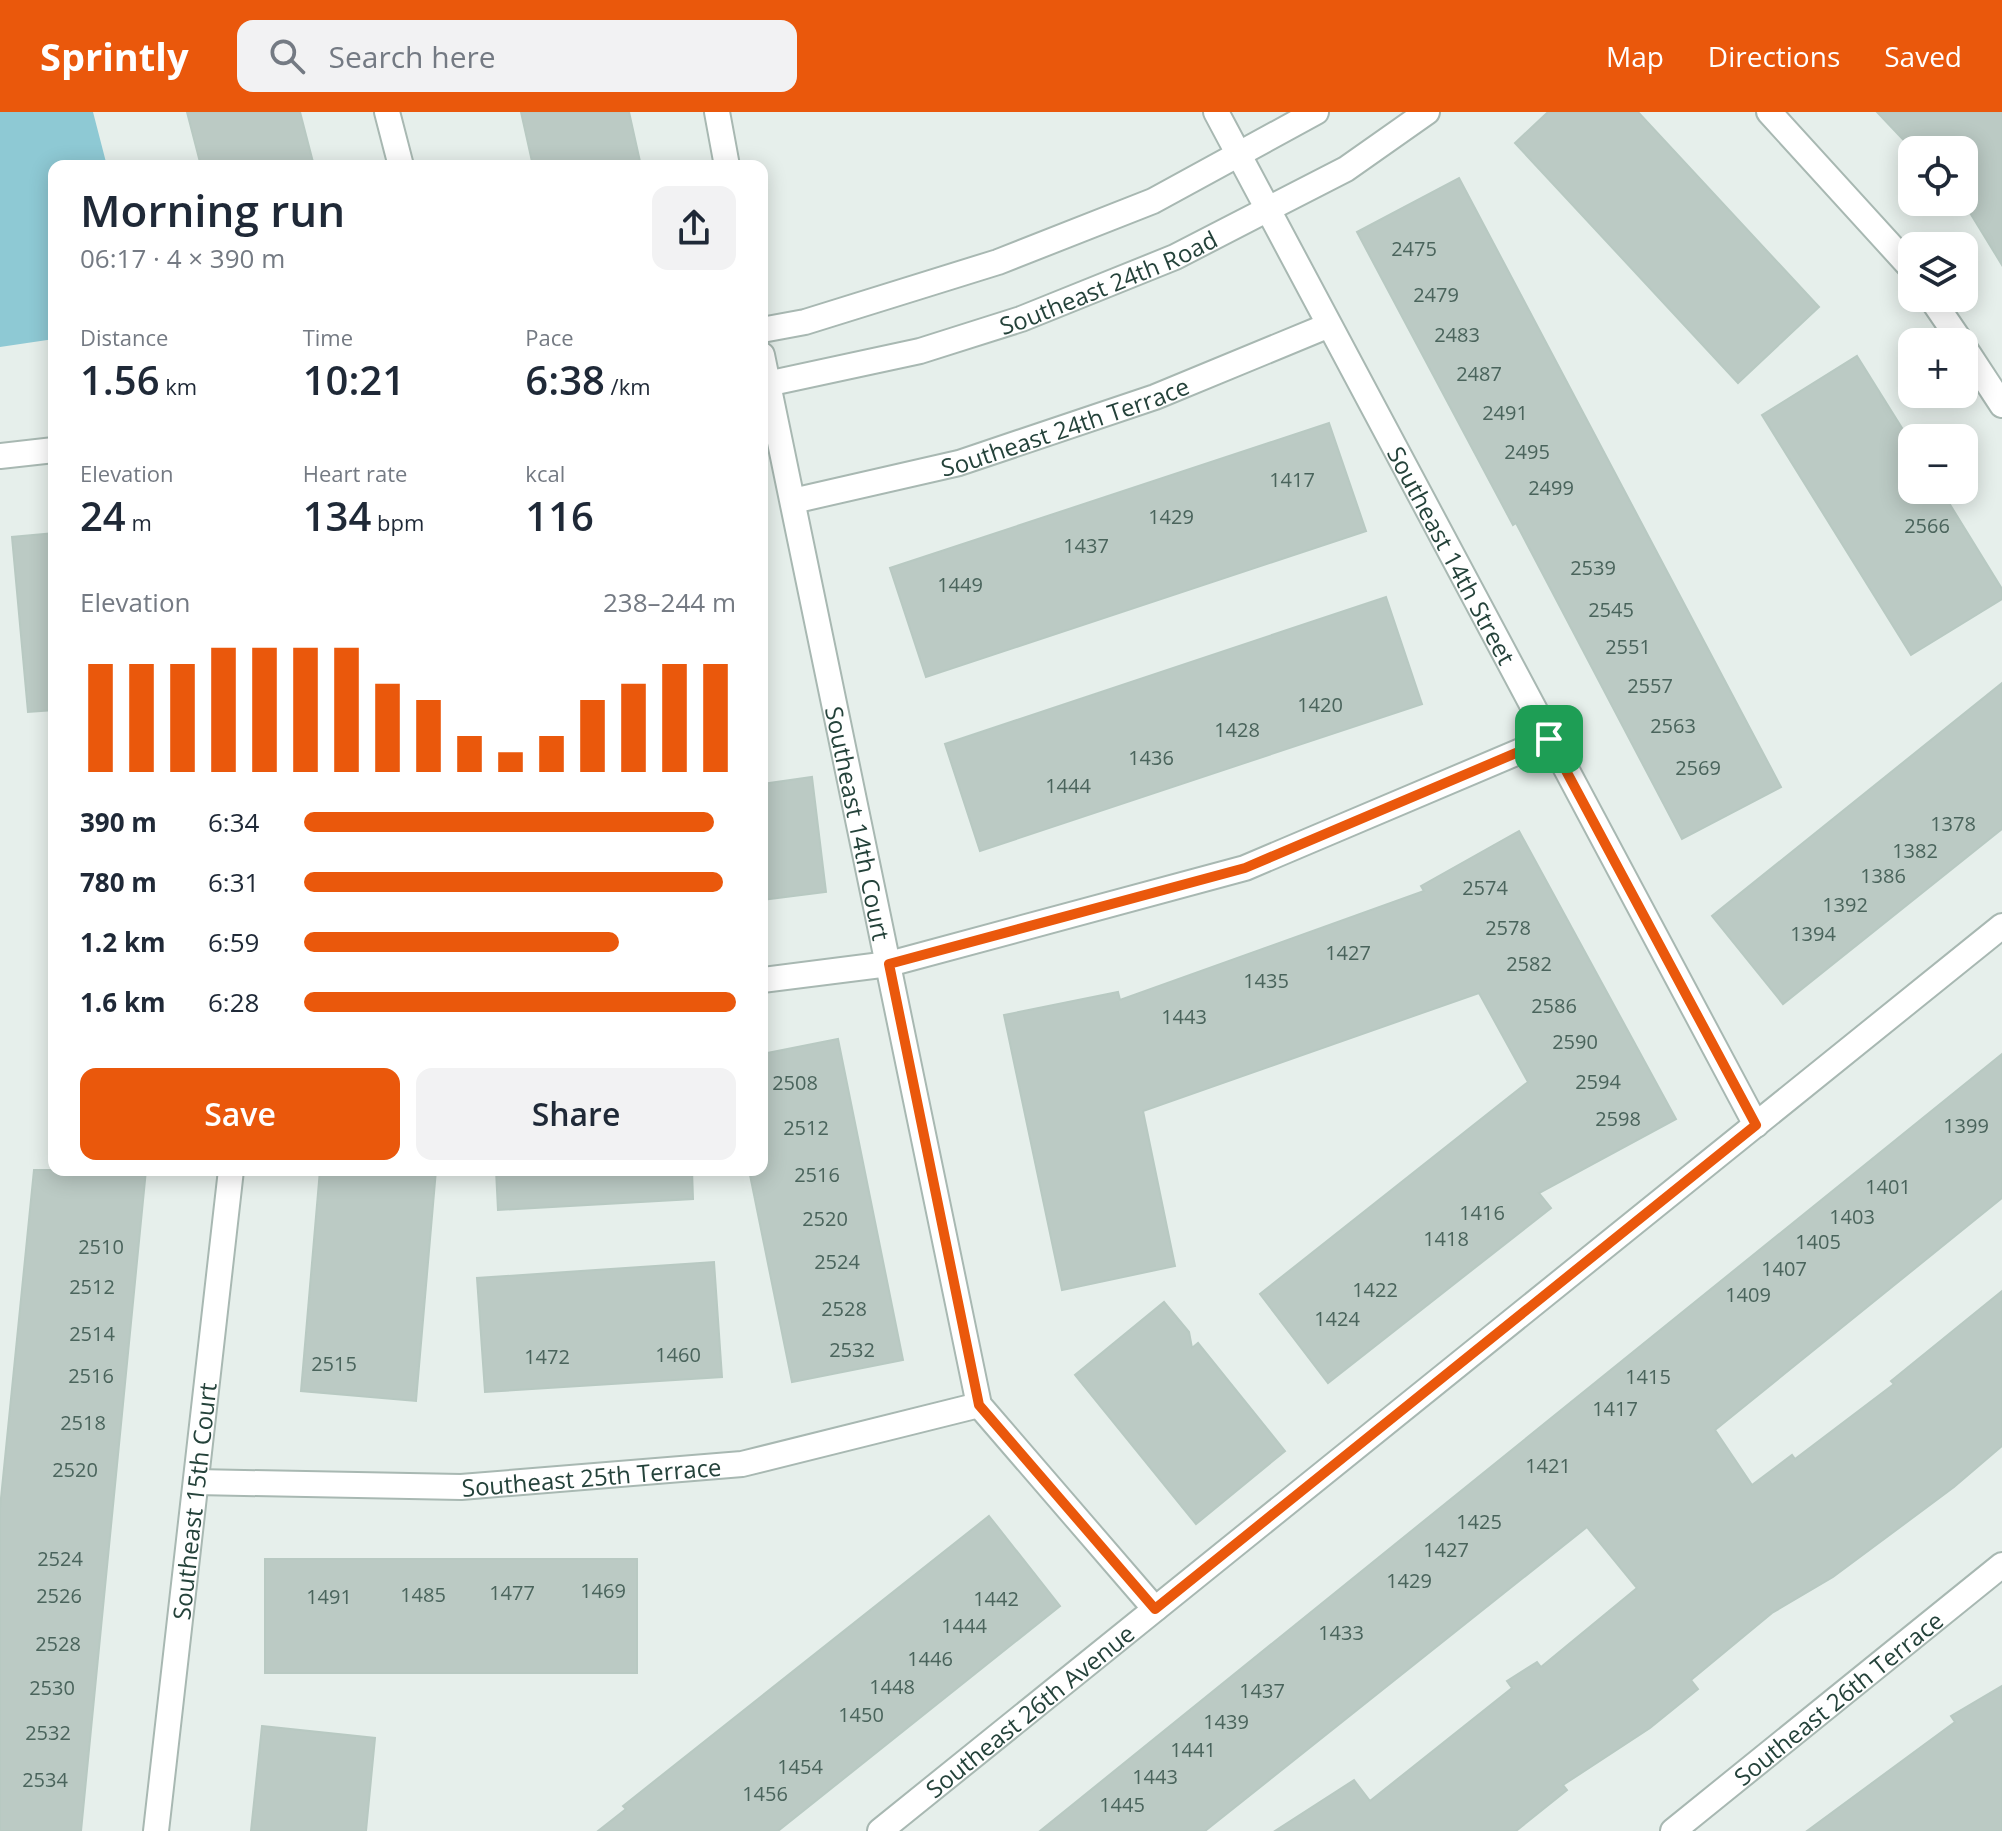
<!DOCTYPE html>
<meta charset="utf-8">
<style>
:root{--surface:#fff;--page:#f2f2f3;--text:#1f2937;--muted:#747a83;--accent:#ea580c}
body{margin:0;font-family:"Open Sans",sans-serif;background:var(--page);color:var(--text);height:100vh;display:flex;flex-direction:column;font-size:30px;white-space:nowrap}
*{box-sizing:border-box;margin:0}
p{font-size:26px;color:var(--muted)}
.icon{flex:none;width:44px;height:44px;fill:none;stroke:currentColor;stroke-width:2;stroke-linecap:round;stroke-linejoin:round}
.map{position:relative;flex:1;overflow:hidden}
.side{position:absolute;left:48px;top:48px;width:720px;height:1016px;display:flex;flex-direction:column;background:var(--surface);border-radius:16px;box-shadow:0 4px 20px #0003}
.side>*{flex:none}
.controls{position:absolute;left:1898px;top:24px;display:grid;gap:16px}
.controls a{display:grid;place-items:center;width:80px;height:80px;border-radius:16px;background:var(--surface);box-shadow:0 4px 20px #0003;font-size:40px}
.pin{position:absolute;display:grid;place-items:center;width:68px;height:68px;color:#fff;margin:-34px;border-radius:16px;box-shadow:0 4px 12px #0006}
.round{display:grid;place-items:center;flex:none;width:84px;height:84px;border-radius:16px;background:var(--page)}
.headline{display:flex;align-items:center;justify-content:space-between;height:136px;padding:0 32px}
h1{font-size:44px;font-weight:600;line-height:60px}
.figures{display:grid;grid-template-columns:repeat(3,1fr);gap:12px;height:136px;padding:8px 32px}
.figures div{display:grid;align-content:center}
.figures b{font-size:40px;font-weight:600}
.figures small{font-size:22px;font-weight:400}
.figures p{font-size:22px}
.chart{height:224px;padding:16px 32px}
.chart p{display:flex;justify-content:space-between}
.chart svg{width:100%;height:144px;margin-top:8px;stroke:var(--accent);stroke-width:6}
.cta{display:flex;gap:16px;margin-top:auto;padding:16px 32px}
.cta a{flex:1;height:92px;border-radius:16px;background:var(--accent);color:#fff;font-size:32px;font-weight:600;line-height:92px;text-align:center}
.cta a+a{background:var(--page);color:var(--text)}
ul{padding:0 32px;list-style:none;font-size:26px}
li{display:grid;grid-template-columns:128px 96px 1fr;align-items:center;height:60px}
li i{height:20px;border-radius:10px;background:var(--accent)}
header{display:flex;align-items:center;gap:48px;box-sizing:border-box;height:112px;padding:0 40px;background:var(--accent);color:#fff}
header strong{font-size:38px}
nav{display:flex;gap:44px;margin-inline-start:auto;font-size:28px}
.search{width:560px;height:72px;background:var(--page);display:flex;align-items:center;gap:20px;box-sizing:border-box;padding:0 28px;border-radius:16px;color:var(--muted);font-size:30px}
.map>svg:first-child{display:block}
.water{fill:#8ec9d4}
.building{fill:#bbcac4;stroke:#b8c9c2;stroke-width:2}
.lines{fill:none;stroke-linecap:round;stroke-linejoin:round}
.street-casing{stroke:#a8b8b2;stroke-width:28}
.street{stroke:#fff;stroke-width:24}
.route-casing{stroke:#fff;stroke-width:16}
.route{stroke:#ea580c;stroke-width:10}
.labels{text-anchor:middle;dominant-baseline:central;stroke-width:7;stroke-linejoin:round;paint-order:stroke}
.number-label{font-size:20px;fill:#4a645c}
.street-label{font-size:24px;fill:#24423a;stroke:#f7fbf9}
</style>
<header>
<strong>Sprintly</strong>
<div class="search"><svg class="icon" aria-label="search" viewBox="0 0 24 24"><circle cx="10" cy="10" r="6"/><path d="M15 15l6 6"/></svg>Search here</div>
<nav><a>Map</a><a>Directions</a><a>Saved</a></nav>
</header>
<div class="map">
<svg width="2002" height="1719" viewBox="0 0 2002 1719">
<rect width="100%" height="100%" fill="#e6efeb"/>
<polygon class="water" points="0,0 93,0 107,54 54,54 54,227 0,235"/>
<g class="building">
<polygon points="187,0 300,0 314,54 201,54"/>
<polygon points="521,0 629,0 641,54 533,54"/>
<polygon points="1548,0 1638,0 1819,195 1738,271 1515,31"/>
<polygon points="1877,0 2002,0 2002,153 1964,91 1964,38 1913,38"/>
<polygon points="1459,66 1781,675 1682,727 1516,411 1513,413 1357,120"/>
<polygon points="1857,244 1912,332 1912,378 1941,378 2002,477 2002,487 1911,543 1762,303"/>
<polygon points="1329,311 1366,419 926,565 890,456"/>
<polygon points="54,421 54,598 28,600 12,425"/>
<polygon points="1386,485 1422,592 980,739 945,632"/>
<polygon points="2002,571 2002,717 1783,892 1712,804"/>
<polygon points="812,665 826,780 762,788 762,672"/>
<polygon points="1519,719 1676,1007 1539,1081 1551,1096 1328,1271 1260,1182 1528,970 1479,881 1143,999 1175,1154 1062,1178 1004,903 1118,880 1120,888 1424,779 1421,774"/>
<polygon points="838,927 903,1248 792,1270 749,1058 762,1058 762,942"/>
<polygon points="2002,942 2002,1086 1715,1318 1752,1373 1792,1343 1795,1347 1894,1272 1891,1269 2002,1179 2002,1334 1954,1375 1833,1465 1772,1501 1691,1568 1698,1577 1650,1616 1563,1673 1567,1678 1516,1719 1275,1719 1354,1668 1370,1689 1512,1576 1507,1569 1537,1550 1541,1555 1637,1476 1587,1415 1205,1719 1040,1719"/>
<polygon points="34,1058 146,1058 81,1719 0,1719 0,1396"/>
<polygon points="320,1058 436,1058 416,1289 301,1279"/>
<polygon points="496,1058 692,1058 693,1087 498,1098"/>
<polygon points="714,1150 722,1265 485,1280 477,1166"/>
<polygon points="1164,1190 1189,1220 1192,1236 1198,1231 1285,1339 1196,1412 1075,1263"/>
<polygon points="989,1404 1060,1494 778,1719 598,1719 626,1697 623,1694"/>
<rect x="265" y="1447" width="372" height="114"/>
<polygon points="2002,1574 2002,1719 1807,1719 1955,1610 1951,1604"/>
<polygon points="262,1614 375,1626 366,1719 251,1719"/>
</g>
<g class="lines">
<g class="street-casing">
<g id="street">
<polyline points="387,0 401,54"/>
<polyline points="717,0 727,54"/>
<path id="s1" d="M1216,0L1756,1013"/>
<polyline points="1769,0 1912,157"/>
<polyline points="1931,186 1961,230"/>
<polyline points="762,218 805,210 998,150 1153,89 1316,0"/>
<polyline points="1964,235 2002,293"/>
<path id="s2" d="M762,243L979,1293L1155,1497"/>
<path id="s3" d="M762,273L920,239L1021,207L1175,145L1346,57L1427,0"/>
<polyline points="0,344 54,338"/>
<path id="s4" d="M793,389L959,351L1155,285L1327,214"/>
<polyline points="762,868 889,852 1245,756 1549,627"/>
<path id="s5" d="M196,1370L461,1375L742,1352L979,1293"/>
<path id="s6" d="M156,1719L231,1058"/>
<path id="s7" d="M880,1719L2002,814"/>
<path id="s8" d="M1673,1719L2002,1453"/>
</g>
</g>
<use href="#street" class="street"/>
</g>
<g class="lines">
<g class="route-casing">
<polygon id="route" points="1549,627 1756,1013 1155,1497 979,1293 889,852 1245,756"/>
</g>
<use href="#route" class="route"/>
</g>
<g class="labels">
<g class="number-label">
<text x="1414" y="136">2475</text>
<text x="1436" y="182">2479</text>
<text x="1457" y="222">2483</text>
<text x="1479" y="261">2487</text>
<text x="1505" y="300">2491</text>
<text x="1527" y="339">2495</text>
<text x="1292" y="367">1417</text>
<text x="1551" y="375">2499</text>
<text x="1171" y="404">1429</text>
<text x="1927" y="413">2566</text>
<text x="1086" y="433">1437</text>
<text x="1593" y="455">2539</text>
<text x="960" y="472">1449</text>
<text x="1611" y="497">2545</text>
<text x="1628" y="534">2551</text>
<text x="1650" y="573">2557</text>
<text x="1320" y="592">1420</text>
<text x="1673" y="613">2563</text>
<text x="1237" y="617">1428</text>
<text x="1151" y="645">1436</text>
<text x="1698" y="655">2569</text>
<text x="1068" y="673">1444</text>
<text x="1953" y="711">1378</text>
<text x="1915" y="738">1382</text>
<text x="1883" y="763">1386</text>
<text x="1485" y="775">2574</text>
<text x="1845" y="792">1392</text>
<text x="1508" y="815">2578</text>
<text x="1813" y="821">1394</text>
<text x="1348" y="840">1427</text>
<text x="1529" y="851">2582</text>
<text x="1266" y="868">1435</text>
<text x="1554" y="893">2586</text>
<text x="1184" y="904">1443</text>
<text x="1575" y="929">2590</text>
<text x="1598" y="969">2594</text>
<text x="795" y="970">2508</text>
<text x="1618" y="1006">2598</text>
<text x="1966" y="1013">1399</text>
<text x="806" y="1015">2512</text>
<text x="817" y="1062">2516</text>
<text x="1888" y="1074">1401</text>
<text x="1482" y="1100">1416</text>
<text x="1852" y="1104">1403</text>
<text x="825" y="1106">2520</text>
<text x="1446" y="1126">1418</text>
<text x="1818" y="1129">1405</text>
<text x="101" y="1134">2510</text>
<text x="837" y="1149">2524</text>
<text x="1784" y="1156">1407</text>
<text x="92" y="1174">2512</text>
<text x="1375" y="1177">1422</text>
<text x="1748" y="1182">1409</text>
<text x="844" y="1196">2528</text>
<text x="1337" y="1206">1424</text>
<text x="92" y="1221">2514</text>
<text x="852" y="1237">2532</text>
<text x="678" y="1242">1460</text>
<text x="547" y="1244">1472</text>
<text x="334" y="1251">2515</text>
<text x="91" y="1263">2516</text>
<text x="1648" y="1264">1415</text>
<text x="1615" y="1296">1417</text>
<text x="83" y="1310">2518</text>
<text x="1548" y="1353">1421</text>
<text x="75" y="1357">2520</text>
<text x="1479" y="1409">1425</text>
<text x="1446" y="1437">1427</text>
<text x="60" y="1446">2524</text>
<text x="1409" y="1468">1429</text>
<text x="603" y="1478">1469</text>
<text x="512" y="1480">1477</text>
<text x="423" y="1482">1485</text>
<text x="59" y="1483">2526</text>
<text x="329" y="1484">1491</text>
<text x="996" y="1486">1442</text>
<text x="964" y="1513">1444</text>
<text x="1341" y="1520">1433</text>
<text x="58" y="1531">2528</text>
<text x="930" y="1546">1446</text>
<text x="892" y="1574">1448</text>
<text x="52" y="1575">2530</text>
<text x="1262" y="1578">1437</text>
<text x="861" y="1602">1450</text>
<text x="1226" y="1609">1439</text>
<text x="48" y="1620">2532</text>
<text x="1193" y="1637">1441</text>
<text x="800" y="1654">1454</text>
<text x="1155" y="1664">1443</text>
<text x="45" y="1667">2534</text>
<text x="765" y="1681">1456</text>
<text x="1122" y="1692">1445</text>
</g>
<g class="street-label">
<text stroke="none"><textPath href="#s3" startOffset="362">Southeast 24th Road</textPath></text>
<text stroke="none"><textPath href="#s4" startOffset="282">Southeast 24th Terrace</textPath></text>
<text stroke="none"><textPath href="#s1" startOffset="502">Southeast 14th Street</textPath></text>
<text stroke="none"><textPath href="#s2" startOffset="478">Southeast 14th Court</textPath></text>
<text stroke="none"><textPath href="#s5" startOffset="396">Southeast 25th Terrace</textPath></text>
<text stroke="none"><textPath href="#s6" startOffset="332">Southeast 15th Court</textPath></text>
<text stroke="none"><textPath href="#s8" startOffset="212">Southeast 26th Terrace</textPath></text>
<text stroke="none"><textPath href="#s7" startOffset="192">Southeast 26th Avenue</textPath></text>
</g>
</g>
</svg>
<div class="controls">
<a><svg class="icon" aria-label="locate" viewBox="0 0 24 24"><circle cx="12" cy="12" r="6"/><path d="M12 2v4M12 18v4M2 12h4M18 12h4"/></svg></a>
<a><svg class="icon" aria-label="layers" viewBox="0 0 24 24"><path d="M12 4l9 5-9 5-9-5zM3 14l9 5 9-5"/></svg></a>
<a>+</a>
<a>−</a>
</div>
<div class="pin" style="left:1549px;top:627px;background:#1e9e55"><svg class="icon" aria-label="arrive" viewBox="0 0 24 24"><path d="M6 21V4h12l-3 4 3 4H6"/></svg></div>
<section class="side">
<div class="headline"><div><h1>Morning run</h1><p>06:17 · 4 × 390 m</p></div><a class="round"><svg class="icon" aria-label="share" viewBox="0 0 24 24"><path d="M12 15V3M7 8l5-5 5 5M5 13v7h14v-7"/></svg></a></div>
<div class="figures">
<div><p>Distance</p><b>1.56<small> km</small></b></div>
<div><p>Time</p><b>10:21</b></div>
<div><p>Pace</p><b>6:38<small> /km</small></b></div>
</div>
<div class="figures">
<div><p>Elevation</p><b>24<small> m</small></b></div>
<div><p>Heart rate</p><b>134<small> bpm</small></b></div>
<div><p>kcal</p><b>116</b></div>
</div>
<div class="chart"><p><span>Elevation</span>238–244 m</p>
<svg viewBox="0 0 160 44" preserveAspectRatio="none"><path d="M5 44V11M15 44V11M25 44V11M35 44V6M45 44V6M55 44V6M65 44V6M75 44V17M85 44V22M95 44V33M105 44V38M115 44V33M125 44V22M135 44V17M145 44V11M155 44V11"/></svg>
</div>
<ul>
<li><b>390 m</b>6:34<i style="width:95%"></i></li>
<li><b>780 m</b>6:31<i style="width:97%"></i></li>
<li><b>1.2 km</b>6:59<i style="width:73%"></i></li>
<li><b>1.6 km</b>6:28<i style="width:100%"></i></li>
</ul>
<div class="cta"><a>Save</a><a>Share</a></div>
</section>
</div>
